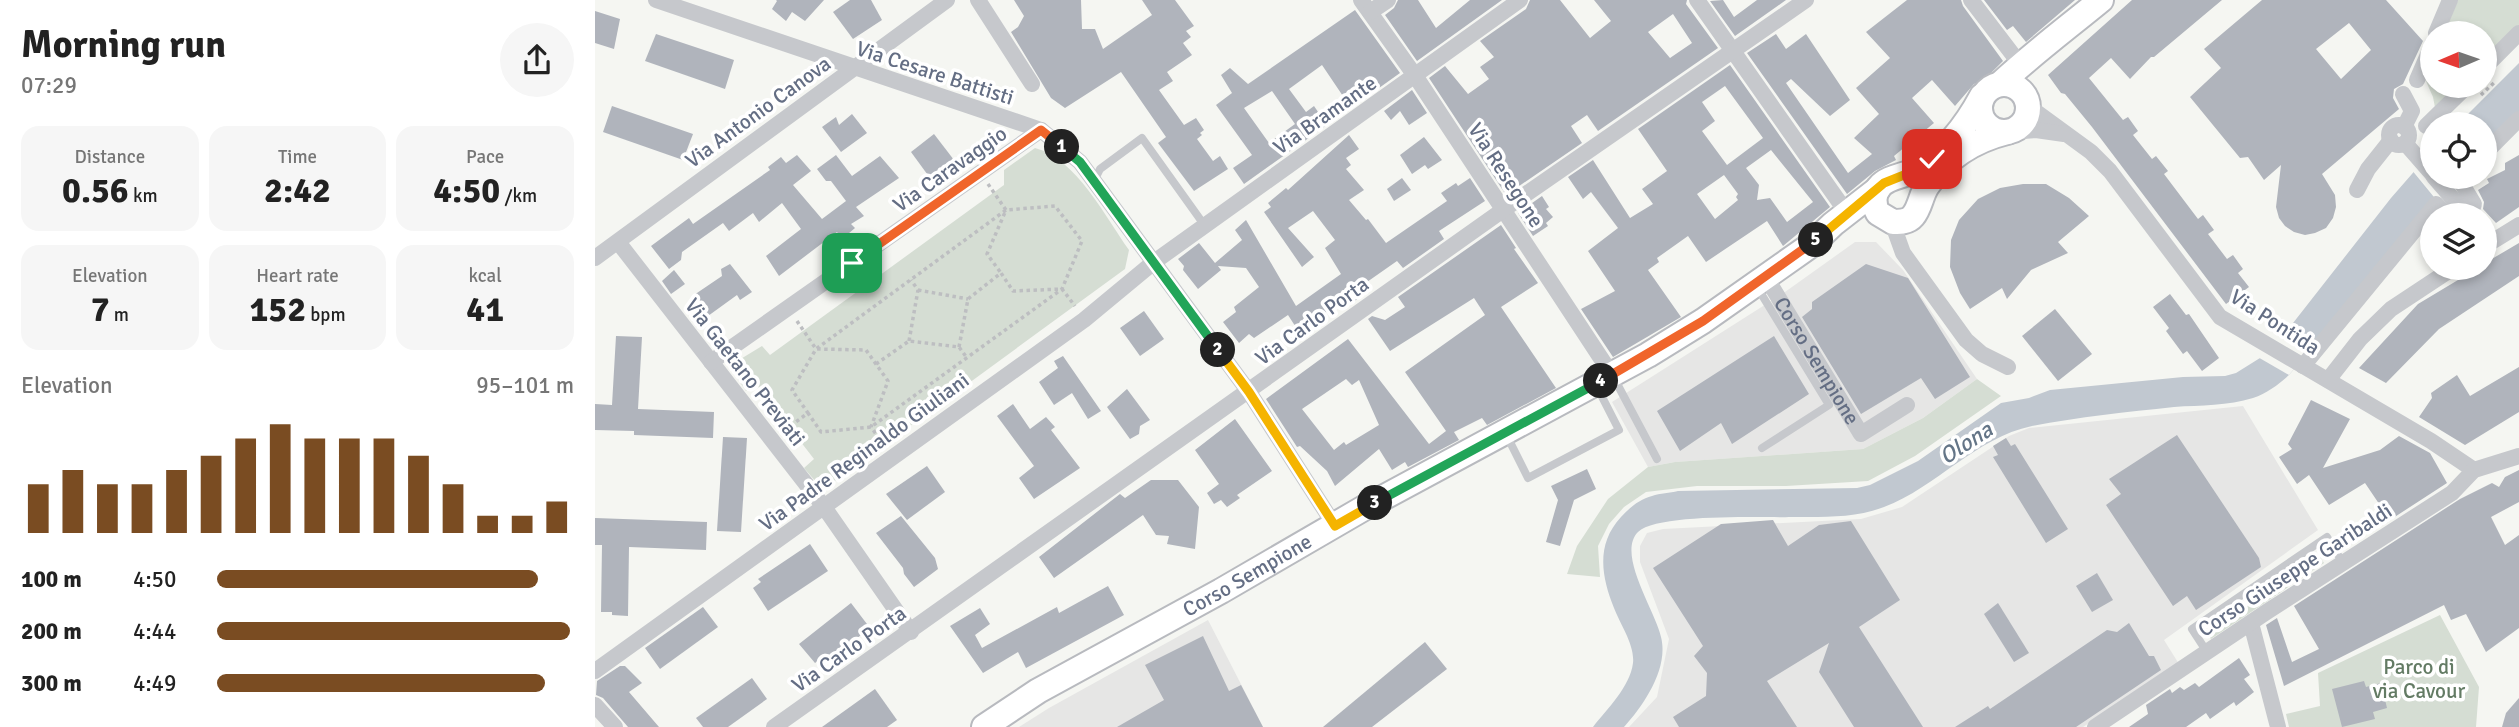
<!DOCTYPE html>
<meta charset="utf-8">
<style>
:root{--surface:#fff;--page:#f6f6f6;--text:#222;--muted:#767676;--accent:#7a4c22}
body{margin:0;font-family:Signika,sans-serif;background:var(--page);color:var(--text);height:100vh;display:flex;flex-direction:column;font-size:26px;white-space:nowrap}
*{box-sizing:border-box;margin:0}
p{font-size:23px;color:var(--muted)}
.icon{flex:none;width:38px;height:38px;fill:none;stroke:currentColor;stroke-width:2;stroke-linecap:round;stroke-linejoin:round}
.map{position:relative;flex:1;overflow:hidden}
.details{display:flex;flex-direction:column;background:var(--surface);width:595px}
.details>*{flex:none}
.needle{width:46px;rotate:268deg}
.tools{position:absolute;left:1825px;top:21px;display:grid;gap:14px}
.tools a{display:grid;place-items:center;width:77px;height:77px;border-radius:50%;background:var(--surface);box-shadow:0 4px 10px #0003;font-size:35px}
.pin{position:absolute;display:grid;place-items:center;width:60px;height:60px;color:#fff;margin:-30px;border-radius:14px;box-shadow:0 4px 10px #0006}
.km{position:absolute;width:35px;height:35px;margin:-18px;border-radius:50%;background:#222;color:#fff;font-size:19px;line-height:35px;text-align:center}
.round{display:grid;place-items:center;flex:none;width:74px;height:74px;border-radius:37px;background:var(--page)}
.headline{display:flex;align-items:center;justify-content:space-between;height:119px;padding:0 21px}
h1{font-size:38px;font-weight:800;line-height:52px}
.stats{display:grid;grid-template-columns:repeat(3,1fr);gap:10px;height:119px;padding:7px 21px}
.stats div{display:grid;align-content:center;border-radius:18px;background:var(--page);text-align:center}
.stats b{font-size:35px;font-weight:800}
.stats small{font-size:19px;font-weight:400}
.stats p{font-size:19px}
.chart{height:196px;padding:14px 21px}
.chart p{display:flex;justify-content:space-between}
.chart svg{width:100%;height:126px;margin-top:7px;stroke:var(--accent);stroke-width:6}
ul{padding:0 21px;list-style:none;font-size:23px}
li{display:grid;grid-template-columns:112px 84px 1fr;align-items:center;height:52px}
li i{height:18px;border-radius:9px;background:var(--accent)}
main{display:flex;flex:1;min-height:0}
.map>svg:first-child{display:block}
.built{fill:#e6e6e5}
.green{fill:#d5ddd3}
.water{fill:#c1c8d0}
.pier{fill:#f5f6f2}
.building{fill:#b0b4bc;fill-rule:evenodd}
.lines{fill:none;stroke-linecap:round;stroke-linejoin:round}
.primary-casing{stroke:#b8babf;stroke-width:28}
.path{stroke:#bdbec1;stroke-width:3.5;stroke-dasharray:3.5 3.5;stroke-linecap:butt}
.lane{stroke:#c6c8cc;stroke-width:8}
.street{stroke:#c6c8cc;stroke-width:16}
.primary{stroke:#fff;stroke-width:24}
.split-1-casing{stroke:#fff;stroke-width:14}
.split-2-casing{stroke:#fff;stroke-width:14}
.split-3-casing{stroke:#fff;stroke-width:14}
.split-4-casing{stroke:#fff;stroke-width:14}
.split-5-casing{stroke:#fff;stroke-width:14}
.split-6-casing{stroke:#fff;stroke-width:14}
.split-1{stroke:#f0652b;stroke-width:9}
.split-2{stroke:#22a559;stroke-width:9}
.split-3{stroke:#f5b400;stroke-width:9}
.split-4{stroke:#22a559;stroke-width:9}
.split-5{stroke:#f0652b;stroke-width:9}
.split-6{stroke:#f5b400;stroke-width:9}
.labels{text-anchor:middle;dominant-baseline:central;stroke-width:7;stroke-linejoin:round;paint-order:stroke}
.street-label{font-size:21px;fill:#646e84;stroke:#fff}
.park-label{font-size:21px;fill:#637b64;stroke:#fff}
.water-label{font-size:23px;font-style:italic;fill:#647587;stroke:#fff}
</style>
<main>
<section class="details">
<div class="headline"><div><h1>Morning run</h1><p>07:29</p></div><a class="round"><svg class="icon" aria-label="share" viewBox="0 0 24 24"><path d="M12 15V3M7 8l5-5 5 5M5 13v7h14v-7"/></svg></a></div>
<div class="stats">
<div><p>Distance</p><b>0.56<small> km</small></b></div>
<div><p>Time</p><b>2:42</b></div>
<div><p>Pace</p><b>4:50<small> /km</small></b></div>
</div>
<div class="stats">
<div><p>Elevation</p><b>7<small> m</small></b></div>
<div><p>Heart rate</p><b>152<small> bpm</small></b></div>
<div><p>kcal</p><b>41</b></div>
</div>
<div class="chart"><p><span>Elevation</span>95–101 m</p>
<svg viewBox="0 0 160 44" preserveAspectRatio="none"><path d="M5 44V27M15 44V22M25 44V27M35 44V27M45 44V22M55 44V17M65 44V11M75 44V6M85 44V11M95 44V11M105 44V11M115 44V17M125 44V27M135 44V38M145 44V38M155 44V33"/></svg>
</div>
<ul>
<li><b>100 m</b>4:50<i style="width:90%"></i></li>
<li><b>200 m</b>4:44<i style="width:99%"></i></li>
<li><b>300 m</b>4:49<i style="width:92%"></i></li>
</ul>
</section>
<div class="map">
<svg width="1924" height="727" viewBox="0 0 1924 727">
<rect width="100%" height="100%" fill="#f5f6f2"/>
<g class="built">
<polygon points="1260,242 1281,242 1308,270 1382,379 1328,418 1268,449 1080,462 1053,467 1017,402 1190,292"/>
<polygon points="1648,406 1723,530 1569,640 1584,664 1488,727 1034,727 1062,697 1074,639 1045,562 1045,546 1052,533 1068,529 1266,519 1307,507 1414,436 1434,428"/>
<polygon points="613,620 668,727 424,727 454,708"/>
</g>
<g class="green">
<polygon points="1863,0 1924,0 1924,28 1890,65 1890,33 1849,33"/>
<polygon points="1837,61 1838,86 1871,86 1842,118 1838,97 1830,79"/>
<path d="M440,148C481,158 511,218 534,250L530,269L237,483L221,482L209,468L219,459L161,384L151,391L142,378L144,360L167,346L175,355L409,185V170Z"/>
<polygon points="1382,379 1406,396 1320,456 1273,481 1191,486 1102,486 1051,492 1029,507 1014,524 1003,546 1005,577 972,574 982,546 1013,499 1053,467 1080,462 1268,449 1328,418"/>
<polygon points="1790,514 1794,519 1754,546 1750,540"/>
<polygon points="1725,557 1729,563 1616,639 1612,633"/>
<polygon points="1845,615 1884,687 1881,727 1694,727 1691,714 1725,706 1723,673"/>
</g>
<g class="water">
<polygon points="1924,63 1924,113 1890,147 1890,124 1863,124"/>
<path d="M1837,151L1838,177H1861L1694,375C1683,385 1672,393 1658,398C1633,406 1606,405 1579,407C1532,412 1484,417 1437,426C1380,438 1342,487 1289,507C1261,518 1229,517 1200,517C1170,518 1063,513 1043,532C1021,554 1061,612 1066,637C1074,668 1049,705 1029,727H998C1012,709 1035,687 1038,663C1040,645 1025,624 1019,608C1006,576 1001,544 1026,517C1034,508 1045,499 1057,496C1065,493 1075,493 1083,491L1262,488L1275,485L1323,461L1406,403L1434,398L1455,390L1588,377L1630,376L1641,373L1665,358L1687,337L1796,198Z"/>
</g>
<g class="pier">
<polygon points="1834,149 1837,153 1838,177 1857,177 1861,182 1843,202 1816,169"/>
<polygon points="1684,335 1713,352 1694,375 1661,356"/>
</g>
<g class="building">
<polygon points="181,0 229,0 210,21 197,12 191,21 177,9 182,1"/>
<polygon points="255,0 276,0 287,20 258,39 238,12"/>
<polygon points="419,0 486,0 487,29 500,29 508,49 557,15 547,0 580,0 599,26 591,31 596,37 588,43 597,55 572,72 578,81 564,90 589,125 601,118 609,130 605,133 607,135 602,139 618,161 625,156 633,169 599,191 563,143 571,137 526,72 470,108 456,98 416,32 423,27 429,16"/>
<polygon points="803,0 823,0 841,28 875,0 907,0 822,61 790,15 799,8"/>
<path d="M935,0H965L995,38L1016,21L999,0H1092L1091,4L1123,48L1003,131L992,115L976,126L987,143L911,195L834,78L850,66L873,94L894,79L885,67L899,57L885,41L931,9ZM1078,14L1097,43L1075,58L1053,32Z"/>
<polygon points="1128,0 1139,17 1162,0 1191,0 1140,36 1115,1"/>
<polygon points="1312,0 1366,0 1368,6 1408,61 1388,81 1379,84 1360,106 1337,80 1317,98 1339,123 1299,156 1301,160 1280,171 1252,194 1152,53 1181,34 1191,49 1211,34 1255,100 1235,116 1196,79 1191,83 1253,173 1277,154 1259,138 1284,114 1261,88 1295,58 1271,32"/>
<polygon points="1389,0 1480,0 1431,42 1418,26 1412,30"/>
<polygon points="1537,0 1627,0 1559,57 1556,57 1535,79 1516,58 1494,78 1528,120 1533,117 1543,131 1538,135 1557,159 1561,156 1573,171 1569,174 1603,219 1608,215 1619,230 1613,234 1632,259 1638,255 1648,269 1643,273 1654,287 1631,304 1497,127 1470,94 1466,93 1453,75"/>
<path d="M1667,0H1791L1828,41L1808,84L1799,89L1798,98L1804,109L1727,174L1740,195L1741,207L1738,218L1731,228L1720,233L1710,235L1699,232L1690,226L1684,218L1681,207L1686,165L1669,180L1653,157L1645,158L1595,97L1626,68L1609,49ZM1754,23L1776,50L1746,79L1721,49Z"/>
<path d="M760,10L805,73L756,108L727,65L694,89L711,112L719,106L732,125L649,184L638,168L657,155L621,105L637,93L626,75L635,68L653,84ZM677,91L700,124L674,143L649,108Z"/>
<polygon points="0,11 25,19 19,49 0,43"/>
<polygon points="61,34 139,60 130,89 50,61"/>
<path d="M1135,65L1235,207L1188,246L1172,221L1111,262L1093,236L1062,258L1064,262L1053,270L1086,317L1018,357L986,309L1020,291L993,251L1023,228L996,192L988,199L973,177L998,160L1035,218L1058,204L1047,189L1072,171L1043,129ZM1130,86L1168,138L1132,165L1107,131L1120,121L1107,102ZM1176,150L1218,202L1192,222L1175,198L1162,200L1164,185L1151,168ZM1129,175L1143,194L1141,197L1143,200L1120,219L1102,194Z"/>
<polygon points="817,90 832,113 814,125 805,111 796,120 789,111"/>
<polygon points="17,106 98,134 88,160 8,132"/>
<polygon points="257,114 272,133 246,152 227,127 241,117 244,125"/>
<polygon points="339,134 359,160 335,178 316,152"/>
<polygon points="754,135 764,149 751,158 756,165 751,169 769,190 754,200 771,220 773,219 791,243 852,201 846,193 861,183 863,186 875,178 890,201 844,231 849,239 808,268 802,261 772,282 776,289 757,303 752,297 704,332 693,315 659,338 654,334 644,343 628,322 641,312 639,307 664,287 651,268 623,266 626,270 603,289 588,270 589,266 583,259 604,243 620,263 647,240 640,230 651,220 701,306 746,274 730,248 740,240 718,211 693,228 719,257 707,267 669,212 676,207 673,203 691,188 693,190"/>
<polygon points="829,137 847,160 833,169 830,165 817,174 805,155"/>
<polygon points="202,155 216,171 198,185 227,219 251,201 236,181 231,181 222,169 241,155 257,176 285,156 304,178 261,207 269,216 256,224 260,228 247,239 242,232 184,276 171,256 206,229 187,203 164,222 158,213 134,231 128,223 87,252 86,260 74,269 56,246 94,218 98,224 175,170 173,167 186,157 191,163"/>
<polygon points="1924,155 1924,207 1901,223 1888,209 1889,202 1883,190 1894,183 1892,179 1910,170 1910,163"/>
<polygon points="807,178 816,190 799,201 792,189"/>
<polygon points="1428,184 1451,184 1474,198 1494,216 1463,242 1473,253 1436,270 1412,299 1407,288 1375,309 1365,293 1355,267 1356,240 1364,220 1383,199 1405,188"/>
<polygon points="947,196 954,207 951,209 958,217 951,223 953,226 938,236 923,213"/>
<path d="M906,225L921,248L919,249L943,283L906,307L961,388L892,425L887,418L859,432L864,440L813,467L810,462L797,470L784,449L740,486L732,471L705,446L702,447L671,399L753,339L834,444L851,431L810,372L890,315L879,298L795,351L773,319L777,316L790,320L810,307L803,297ZM751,379L757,385L764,380L784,425L751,445L749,442L739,450L707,409Z"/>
<polygon points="1924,243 1924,276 1844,329 1791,383 1764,368 1823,304 1883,268 1890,268 1890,263"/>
<polygon points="135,264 157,292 145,300 142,295 113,316 99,295 127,276 126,269"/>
<polygon points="1271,264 1313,278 1375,377 1340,399 1326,378 1266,414 1207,317 1217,309 1217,302"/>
<polygon points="79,270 90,284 76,294 67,281"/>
<polygon points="1575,294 1591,315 1594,314 1624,358 1607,371 1592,351 1588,354 1571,331 1574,328 1558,307"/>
<polygon points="1460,309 1497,354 1463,381 1427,336"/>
<polygon points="549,311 569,339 545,356 525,328"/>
<polygon points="21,336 47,337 43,409 119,412 118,438 39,435 39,431 0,430 0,404 17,405"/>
<polygon points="1179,336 1214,394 1137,444 1126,423 1085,451 1062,411"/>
<polygon points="468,356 506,411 493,419 477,393 459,405 444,382 463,368 459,361"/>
<polygon points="1924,367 1924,412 1870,445 1824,417 1837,398 1836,393 1862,375 1875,396"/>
<polygon points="532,389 555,420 545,426 544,434 535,439 512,407"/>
<polygon points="1716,400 1755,419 1728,468 1785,450 1804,436 1835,453 1852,483 1795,520 1770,483 1734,505 1714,475 1702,484 1684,457 1697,449 1693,444"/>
<polygon points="418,404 435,429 451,417 460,427 456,430 485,468 439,499 424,478 439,466 402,416"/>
<polygon points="640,419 677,471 642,495 645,498 632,507 626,500 619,504 612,493 624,484 600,450"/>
<polygon points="1582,435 1664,558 1666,567 1601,610 1592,596 1578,606 1511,505 1526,494 1514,479"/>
<polygon points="128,437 152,438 146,532 122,531"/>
<polygon points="1411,438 1416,446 1420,444 1473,529 1451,543 1398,457 1403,455 1398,446"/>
<polygon points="332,466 350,492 312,520 291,494"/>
<polygon points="992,469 1001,489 979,500 965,546 951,542 963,500 956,486"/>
<polygon points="1924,470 1924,502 1896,517 1910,545 1924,535 1924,628 1891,652 1871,614 1856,620 1849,605 1689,686 1671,625 1682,618 1697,662 1724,649 1699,606 1865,499 1897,483 1904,487 1910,477"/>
<polygon points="556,480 583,480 604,507 600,549 572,544 574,536 561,535 548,515 459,578 444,557 525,494 530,498"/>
<polygon points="306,516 340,558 343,569 319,587 309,574 308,568 281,533"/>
<polygon points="0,518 112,522 111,550 34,547 33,616 17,615 17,612 6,612 7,545 0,545"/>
<polygon points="1178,520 1193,546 1224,525 1256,521 1305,600 1264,627 1328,727 1259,727 1224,672 1234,643 1172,681 1202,727 1084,727 1078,717 1111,696 1112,673 1099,656 1108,646 1058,568 1126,524"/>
<polygon points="215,544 233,571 173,611 158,588 166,582 163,579"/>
<polygon points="1502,573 1518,600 1497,612 1481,586"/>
<polygon points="513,586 529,615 431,668 423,652 388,673 355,626 385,608 395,624 380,635 387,648 462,607 464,613"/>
<polygon points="256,603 275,628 228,665 224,660 220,663 204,644"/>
<polygon points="1403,603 1434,653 1419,662 1389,614"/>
<polygon points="108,607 123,627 65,669 50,648"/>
<polygon points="1534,623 1554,656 1559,656 1566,670 1481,727 1360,727 1393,706 1395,709 1512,630 1522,632"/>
<polygon points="608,636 634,691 646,685 668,727 522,727 569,700 550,665"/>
<polygon points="830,642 852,669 777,727 728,727"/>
<polygon points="1644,658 1655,675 1649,679 1659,692 1641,706 1639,702 1615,719 1611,713 1591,727 1534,727 1553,714 1551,705 1575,689 1577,693 1585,687 1589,690 1600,683 1604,687"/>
<polygon points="25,666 30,666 47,683 34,692 64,727 33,727 8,698 1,695 2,681"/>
<polygon points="157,678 172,699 133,727 108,727 101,718"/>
<polygon points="1769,681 1771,687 1786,683 1792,708 1778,712 1780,719 1747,727 1737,689"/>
<polygon points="280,689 302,720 292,727 227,727"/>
<polygon points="1924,698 1924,727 1907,727 1911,713"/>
</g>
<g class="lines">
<g class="primary-casing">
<g id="primary">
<circle cx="1409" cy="108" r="24"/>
<path d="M1405,84C1437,54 1472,28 1506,0"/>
<path d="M1387,96C1371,126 1352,151 1323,169C1311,176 1293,176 1284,187C1278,195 1278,204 1283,213L1298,222C1305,222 1313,222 1318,216C1325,208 1326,195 1332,186C1351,158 1380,140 1412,132"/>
<path id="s2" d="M389,727L443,691L626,591L769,508L1053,355L1108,321L1216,245L1238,224L1283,189"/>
</g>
</g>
<g class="path">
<polyline points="1886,95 1901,81"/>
<polyline points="393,184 411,210 392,254 406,273"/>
<polyline points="323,290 373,299"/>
<polyline points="202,321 221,349 271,350 293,381 276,427 288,444"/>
<polyline points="314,341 323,290 316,280"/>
<polyline points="364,347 373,299 406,273 418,291 467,289 480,306"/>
<polyline points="281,364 314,341 364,347 372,358"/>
<polyline points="190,430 213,413 226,432 276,427 467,289 487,241 460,206 411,210 221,349 197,390 213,413"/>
</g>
<g class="lane">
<polyline points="499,181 505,169 547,138 610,226"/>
<polyline points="1162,287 1234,405 1167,448"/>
<polyline points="1019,378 1062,459"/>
<polyline points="911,434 933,478 1024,430 1002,387"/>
<polyline points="1612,652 1597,629 1732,537 1748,563"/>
</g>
<g class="street">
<polyline points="61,0 446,130 485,162 499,181 654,392 740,526"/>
<polyline points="383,0 437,84"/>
<polyline points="766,0 821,77 1017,375"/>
<polyline points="1102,0 1252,213"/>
<polyline points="1376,0 1425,64"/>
<polyline points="775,12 793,0"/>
<polyline points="1841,33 1855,0"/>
<polyline points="1890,67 1924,33"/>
<polyline points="1822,80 1838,43"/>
<polyline points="1808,94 1817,111 1809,127"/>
<polyline points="1433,106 1496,152 1515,171 1625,317 1836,441 1879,470"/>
<circle cx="1804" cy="135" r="10"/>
<polyline points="1831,126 1872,86"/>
<polyline points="1414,132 1441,130 1469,134"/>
<polyline points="1810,143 1838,175"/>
<polyline points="1890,153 1924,119"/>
<polyline points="1839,177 1872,215"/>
<polyline points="1866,177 1864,179 1879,204 1875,215"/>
<polyline points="1762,190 1773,169 1796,140"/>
<polyline points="1294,221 1299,228 1308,253 1371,340 1387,354 1413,367"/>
<polyline points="23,242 229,507 316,632"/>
<polyline points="1890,246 1924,225"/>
<polyline points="0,258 352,0"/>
<path id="s1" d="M1171,277L1266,434L1312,405"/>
<polyline points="116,362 446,130"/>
<polyline points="1708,366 1841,204 1852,215"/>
<polyline points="1733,380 1765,339 1796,309 1858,268"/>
<polyline points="1656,623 1683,727"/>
<polyline points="0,671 489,320 559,262 925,0"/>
<polyline points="0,705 20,727"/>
<polyline points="179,727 908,210 1211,0"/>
<polyline points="1500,727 1673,611 1857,493 1879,470 1924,456"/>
</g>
<use href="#primary" class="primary"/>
</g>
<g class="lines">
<g class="split-1-casing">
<polyline id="split-1" points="257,263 446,130 467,147"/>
</g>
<g class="split-2-casing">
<polyline id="split-2" points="467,147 485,162 623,350"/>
</g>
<g class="split-3-casing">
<polyline id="split-3" points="623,350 654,392 740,526 780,503"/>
</g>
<g class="split-4-casing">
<polyline id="split-4" points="780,503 1006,381"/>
</g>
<g class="split-5-casing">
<polyline id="split-5" points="1006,381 1108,321 1221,240"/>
</g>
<g class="split-6-casing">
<polyline id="split-6" points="1221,240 1289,183 1319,171 1337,159"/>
</g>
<use href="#split-1" class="split-1"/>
<use href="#split-2" class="split-2"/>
<use href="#split-3" class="split-3"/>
<use href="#split-4" class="split-4"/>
<use href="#split-5" class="split-5"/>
<use href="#split-6" class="split-6"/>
</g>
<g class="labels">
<g class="street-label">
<text transform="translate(340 73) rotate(18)">Via Cesare Battisti</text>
<text transform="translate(163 112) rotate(-36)">Via Antonio Canova</text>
<text transform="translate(730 115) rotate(-35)">Via Bramante</text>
<text transform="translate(355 169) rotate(-35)">Via Caravaggio</text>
<text transform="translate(911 175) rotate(57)">Via Resegone</text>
<text transform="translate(717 321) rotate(-36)">Via Carlo Porta</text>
<text transform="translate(1680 322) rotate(33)">Via Pontida</text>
<text stroke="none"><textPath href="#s1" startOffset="98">Corso Sempione</textPath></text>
<text transform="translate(150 372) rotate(52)">Via Gaetano Previati</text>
<text transform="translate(269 452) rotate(-36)">Via Padre Reginaldo Giuliani</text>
<text transform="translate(1700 570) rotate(-33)">Corso Giuseppe Garibaldi</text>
<text stroke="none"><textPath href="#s2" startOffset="304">Corso Sempione</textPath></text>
<text transform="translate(254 649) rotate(-35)">Via Carlo Porta</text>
</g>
<g class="park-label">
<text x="1824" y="667">Parco di<tspan x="1824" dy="24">via Cavour</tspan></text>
</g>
<g class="water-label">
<text transform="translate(1371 443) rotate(-33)">Olona</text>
</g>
</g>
</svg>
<div class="tools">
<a><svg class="needle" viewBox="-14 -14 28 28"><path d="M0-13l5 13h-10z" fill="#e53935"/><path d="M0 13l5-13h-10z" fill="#767676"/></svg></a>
<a><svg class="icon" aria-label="locate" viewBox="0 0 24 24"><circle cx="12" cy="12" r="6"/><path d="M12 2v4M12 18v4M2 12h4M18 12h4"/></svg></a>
<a><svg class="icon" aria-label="layers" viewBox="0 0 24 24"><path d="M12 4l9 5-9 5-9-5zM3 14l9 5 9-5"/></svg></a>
</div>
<div class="pin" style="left:257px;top:263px;background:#1e9e55"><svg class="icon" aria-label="arrive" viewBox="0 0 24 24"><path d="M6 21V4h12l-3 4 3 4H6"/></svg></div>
<div class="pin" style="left:1337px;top:159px;background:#d93025"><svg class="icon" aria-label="check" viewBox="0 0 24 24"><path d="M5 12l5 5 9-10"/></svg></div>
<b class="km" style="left:467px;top:147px">1</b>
<b class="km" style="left:623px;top:350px">2</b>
<b class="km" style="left:780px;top:503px">3</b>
<b class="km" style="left:1006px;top:381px">4</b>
<b class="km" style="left:1221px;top:240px">5</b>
</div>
</main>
